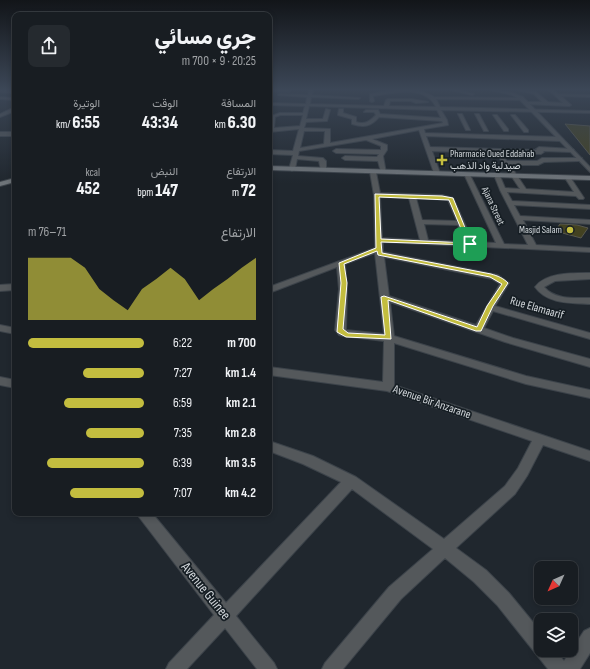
<!DOCTYPE html>
<html lang="ar">
<meta charset="utf-8">
<style>
:root{--surface:#181d22;--page:#252a2f;--text:#f1f3f6;--muted:#9fa2a5;--line:#363b40;--accent:#c3bd3f}
body{margin:0;font-family:"Sofia Sans Condensed",Vazirmatn,sans-serif;background:var(--page);color:var(--text);direction:rtl;height:100vh;display:flex;flex-direction:column;font-size:15px;white-space:nowrap}
*{box-sizing:border-box;margin:0}
p{font-size:13px;color:var(--muted)}
.icon{flex:none;width:22px;height:22px;fill:none;stroke:currentColor;stroke-width:2;stroke-linecap:round;stroke-linejoin:round}
.map{position:relative;flex:1;overflow:hidden;direction:ltr}
.side{position:absolute;left:12px;top:12px;width:260px;height:504px;display:flex;flex-direction:column;background:var(--surface);border-radius:8px;box-shadow:0 2px 6px #0003,0 0 0 1px var(--line);direction:rtl}
.side>*{flex:none}
.needle{width:26px;rotate:225deg}
.tools{position:absolute;left:534px;top:561px;display:grid;gap:8px}
.tools a{display:grid;place-items:center;width:44px;height:44px;border-radius:8px;background:var(--surface);box-shadow:0 2px 6px #0003,0 0 0 1px var(--line);font-size:20px}
.pin{position:absolute;display:grid;place-items:center;width:34px;height:34px;color:#fff;margin:-17px;border-radius:8px;box-shadow:0 2px 6px #0006}
.round{display:grid;place-items:center;flex:none;width:42px;height:42px;border-radius:8px;background:var(--page)}
.head{display:flex;align-items:center;justify-content:space-between;height:68px;padding:0 16px}
h1{font-size:22px;font-weight:800;line-height:30px}
.figures{display:grid;grid-template-columns:repeat(3,1fr);gap:6px;height:68px;padding:4px 16px}
.figures div{display:grid;align-content:center}
.figures b{font-size:17px;font-weight:800}
.figures small{font-size:11px;font-weight:400}
.figures p{font-size:11px}
.chart{height:112px;padding:8px 16px}
.chart p{display:flex;justify-content:space-between}
.chart svg{width:100%;height:72px;margin-top:4px;fill:var(--accent);opacity:.7}
ul{padding:0 16px;list-style:none;font-size:13px}
li{display:grid;grid-template-columns:64px 48px 1fr;align-items:center;height:30px}
li i{height:10px;border-radius:5px;background:var(--accent)}
.map>svg:first-child{display:block}
.building{fill:#434221;stroke:#58584e}
.lines{fill:none;stroke-linecap:round;stroke-linejoin:round}
.minor-casing{stroke:#3c434a;stroke-width:2}
.tertiary-casing{stroke:#3c434a;stroke-width:2}
.secondary-casing{stroke:#3c434a;stroke-width:2}
.minor{fill:#54585b;fill-rule:evenodd}
.tertiary{fill:#54585b;fill-rule:evenodd}
.secondary{fill:#6e7479;fill-rule:evenodd}
.route{fill:#c3bd3f;stroke:#fff;fill-rule:evenodd}
.poi-dot{fill:#c3bd3f;stroke:#161e24;stroke-width:1.5}
.labels{text-anchor:middle;dominant-baseline:central;stroke-width:3.5;stroke-linejoin:round;paint-order:stroke}
.far-poi-label{font-size:10px;fill:#d1d6da;stroke:#161e24;text-anchor:start}
.far-street-label{font-size:10px;fill:#d1d6da;stroke:#161e24}
.street-label{font-size:12px;fill:#d1d6da;stroke:#161e24}
.near-street-label{font-size:14px;fill:#d1d6da;stroke:#161e24}
</style>
<div class="map">
<svg width="590" height="669" viewBox="0 0 590 669">
<rect width="100%" height="100%" fill="#20272e"/>
<g class="building">
<polygon points="565,124 590,126 590,155"/>
<polygon points="560,224 577,225 588,228 581,238 555,231"/>
</g>
<g class="lines">
<g class="minor-casing">
<g id="minor">
<polygon points="0,90 15,91 15,93 0,92"/>
<polygon points="269,90 288,90 290,91 288,92 270,91"/>
<path d="M309,90H313L312,95L360,98L358,99L311,97L310,104L384,106L386,100L388,99H412L428,102L416,103L411,101H390L389,106L436,107C425,84 393,93 373,96L374,101L372,102L370,101V94C390,90 415,85 434,97L522,98L524,99L522,100L436,99L440,107L590,111V113L441,110L447,120L448,125L424,129L425,133L560,137L563,139L560,141L426,136L430,147L537,150L536,149L539,147L573,149L574,150L571,152L543,151L544,152L541,154L432,151L440,173L437,175L434,173L419,130L372,139L387,145V150L383,156L386,173L381,172L378,161L345,160L342,158L345,156L377,157L379,154L336,153L333,151L336,149L381,150V146L366,140L299,151L298,156L323,158L326,161V170L321,171L319,161L297,159L295,169L292,171L289,169L293,155L269,154V150L293,151L299,129L269,132L271,116L280,113H303L305,106L269,105V103L306,104L307,97L278,95L280,94L308,95ZM309,106L437,110L441,118L380,114L378,110H366L364,112H374L376,115C370,121 365,125 356,122V117L343,113V109H339L338,115L352,119V124C365,128 371,126 379,117L442,121L443,123L330,143V129L304,128L306,122L327,121L330,110L326,109L323,119H306ZM280,115H303L300,126L274,128L275,117ZM304,131H325L324,144L300,148Z"/>
<polygon points="451,90 457,90 474,94 472,95"/>
<polygon points="518,90 536,92 548,102 563,103 549,90 553,90 558,94 590,95 590,97 561,96 571,105 569,106 525,104 523,102 542,102 534,94"/>
<polygon points="0,97 15,98 15,100 0,99"/>
<polygon points="13,108 15,108 15,111 0,117 0,114"/>
<polygon points="458,114 462,114 470,130 466,130"/>
<polygon points="475,114 479,114 488,131 484,131"/>
<polygon points="493,115 497,115 508,129 508,131 504,131"/>
<polygon points="511,115 515,115 528,130 528,132 524,132"/>
<rect x="0" y="132" width="15" height="4"/>
<path d="M503,157L507,161H537L542,158H582V160L580,161L544,162L538,165H510L526,189L574,192L565,178L568,176L570,177L584,198L583,199H579L576,196L507,192L512,201L590,205V209L514,205L520,216L590,220V224L523,220L536,245L590,248V252L383,242V252L498,275L509,283L495,306L590,333V339L493,311L484,328L513,338L590,359V367L505,342L390,302L394,336L526,376L590,390V398L526,384L394,343V385L590,451V461L543,445L527,476L515,494L456,548L486,570L509,593L541,632V650H555L564,661L584,631L590,628V653L580,669H548L497,605L474,582L445,558L401,599L343,669H322L325,663L389,587L433,549L352,489L236,616L274,663L277,669H257L225,628L187,669H166L169,663L214,615L136,513H152L226,603L341,482L303,464L269,451V441L313,456L356,477L444,539L505,486L518,468L532,441L387,391L269,375V367L383,382L384,341L343,336L339,335L335,330L339,289L337,267L269,293V287L375,248L374,195L370,172L373,170L376,172L380,193L442,195L453,198L473,242L496,243L464,174L469,173L504,244L528,245L500,190L494,175L499,174L505,188L520,189L500,159ZM380,197L409,198L420,240L382,238ZM416,198L448,200L457,221L422,220ZM424,224L458,225L465,242L428,240ZM375,253L384,334L346,330L347,289L345,264ZM384,257L492,279L500,284L476,325L389,296Z"/>
<path d="M590,273V279L555,281L544,287C555,300 575,298 590,298V304C570,303 547,304 535,287C546,272 573,273 590,273Z"/>
<polygon points="15,284 15,290 0,291 0,285"/>
<polygon points="0,325 15,328 15,334 0,331"/>
<polygon points="0,377 15,380 15,388 0,385"/>
</g>
</g>
<g class="tertiary-casing">
<polygon id="tertiary" points="491,90 513,93 523,97 590,167 590,172 519,99 512,95"/>
</g>
<g class="secondary-casing">
<g id="secondary">
<polygon points="269,166 590,176 590,180 269,170"/>
<polygon points="15,178 15,182 0,186 0,182"/>
</g>
</g>
<use href="#minor" class="minor"/>
<use href="#tertiary" class="tertiary"/>
<use href="#secondary" class="secondary"/>
</g>
<linearGradient id="sky" x2="0" y2="1"><stop stop-color="#121519"/><stop offset="0.49" stop-color="#3c4757"/><stop offset="1" stop-color="#3c4757" stop-opacity="0"/></linearGradient>
<rect width="590" height="183" fill="url(#sky)"/>
<path class="route" d="M375,194L442,196L453,198L472,245L381,242L382,253L491,274C498,276 503,278 508,283L493,306L481,331H476L388,300L391,339L346,337L337,332L341,283L339,263L376,248ZM379,197L449,200L467,243L381,239ZM377,251L378,255L490,277L502,284L487,306L477,327L384,296L381,297L385,335L348,333L343,329L347,283L344,264Z"/>
<g class="poi-dot">
<path d="M440 154h4v4h4v4h-4v4h-4v-4h-4v-4h4z"/>
<circle cx="570" cy="230" r="4"/>
</g>
<g class="labels">
<g class="far-poi-label">
<text x="450" y="154">Pharmacie Oued Eddahab<tspan x="450" dy="12">صيدلية واد الذهب</tspan></text>
<text x="562" y="230" text-anchor="end">Masjid Salam</text>
</g>
<g class="far-street-label">
<text transform="translate(493 206) rotate(65)">Ajana Street</text>
</g>
<g class="street-label">
<text transform="translate(537 308) rotate(16)">Rue Elamaarif</text>
<text transform="translate(432 402) rotate(19)">Avenue Bir Anzarane</text>
</g>
<g class="near-street-label">
<text transform="translate(206 591) rotate(51)">Avenue Guinee</text>
</g>
</g>
</svg>
<div class="tools">
<a><svg class="needle" viewBox="-14 -14 28 28"><path d="M0-13l5 13h-10z" fill="#e53935"/><path d="M0 13l5-13h-10z" fill="#9fa2a5"/></svg></a>
<a><svg class="icon" aria-label="layers" viewBox="0 0 24 24"><path d="M12 4l9 5-9 5-9-5zM3 14l9 5 9-5"/></svg></a>
</div>
<div class="pin" style="left:470px;top:244px;background:#1e9e55"><svg class="icon" aria-label="arrive" viewBox="0 0 24 24"><path d="M6 21V4h12l-3 4 3 4H6"/></svg></div>
<section class="side">
<div class="head"><div><h1>جري مسائي</h1><p>20:25 · 9 × 700 m</p></div><a class="round"><svg class="icon" aria-label="share" viewBox="0 0 24 24"><path d="M12 15V3M7 8l5-5 5 5M5 13v7h14v-7"/></svg></a></div>
<div class="figures">
<div><p>المسافة</p><b>6.30<small> km</small></b></div>
<div><p>الوقت</p><b>43:34</b></div>
<div><p>الوتيرة</p><b>6:55<small> /km</small></b></div>
</div>
<div class="figures">
<div><p>الارتفاع</p><b>72<small> m</small></b></div>
<div><p>النبض</p><b>147<small> bpm</small></b></div>
<div><p>kcal</p><b>452</b></div>
</div>
<div class="chart"><p><span>الارتفاع</span>71–76 m</p>
<svg viewBox="0 0 160 44" preserveAspectRatio="none"><path d="M0 44V6L10 6L20 6L30 6L40 12L50 25L60 32L70 38L80 25L90 19L100 12L110 19L120 32L130 25L140 19L150 12L160 6V44z"/></svg>
</div>
<ul>
<li><b>700 m</b>6:22<i style="width:100%"></i></li>
<li><b>1.4 km</b>7:27<i style="width:53%"></i></li>
<li><b>2.1 km</b>6:59<i style="width:69%"></i></li>
<li><b>2.8 km</b>7:35<i style="width:50%"></i></li>
<li><b>3.5 km</b>6:39<i style="width:84%"></i></li>
<li><b>4.2 km</b>7:07<i style="width:64%"></i></li>
</ul>
</section>
</div>
